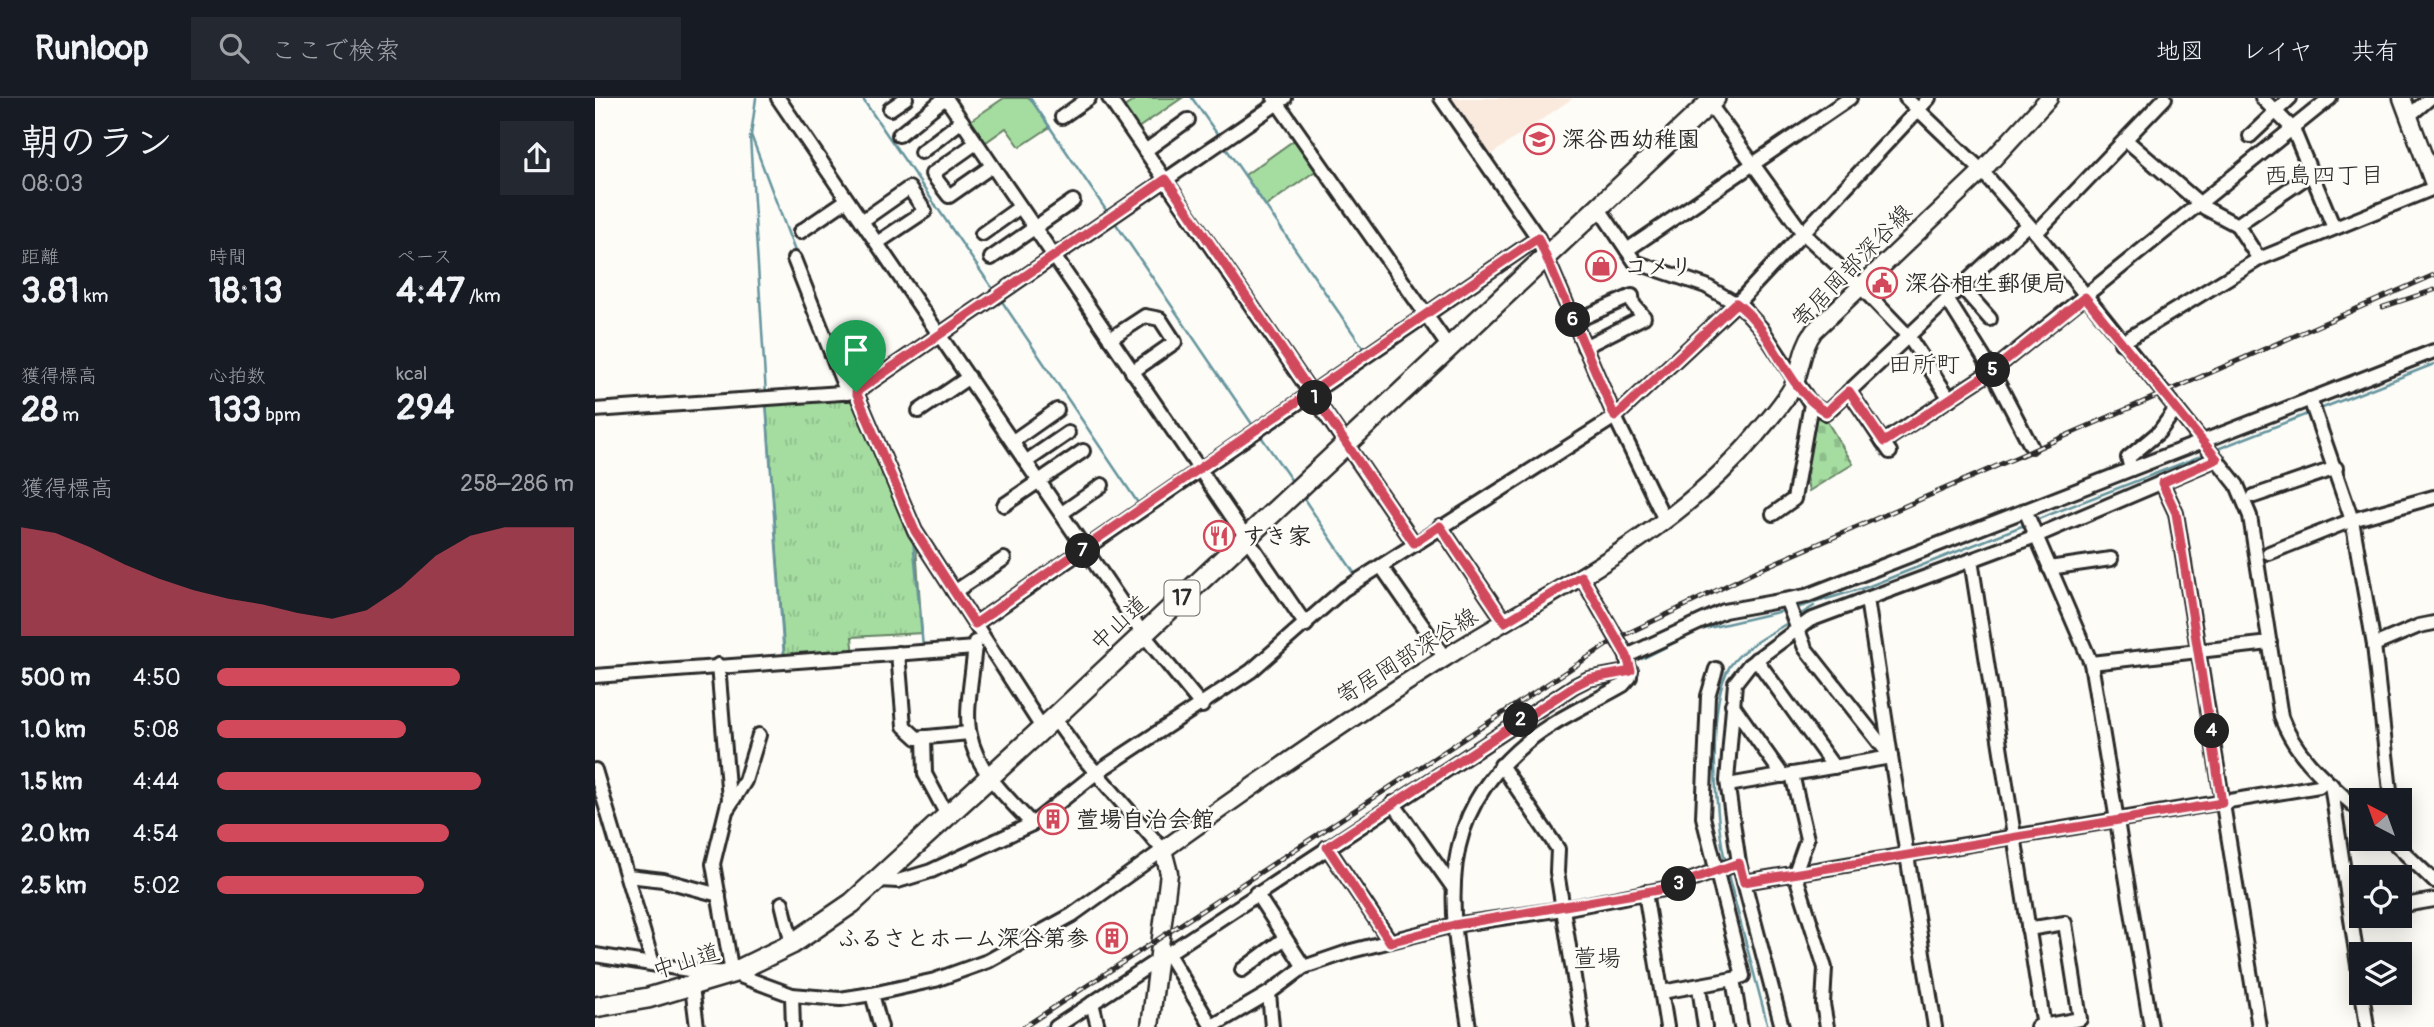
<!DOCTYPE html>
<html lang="ja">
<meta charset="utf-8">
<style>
:root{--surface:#171b24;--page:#242831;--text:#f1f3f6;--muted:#9ea1a6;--line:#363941;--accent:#d1495b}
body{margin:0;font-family:Pangolin,"Klee One",sans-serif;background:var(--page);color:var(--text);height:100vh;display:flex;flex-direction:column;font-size:26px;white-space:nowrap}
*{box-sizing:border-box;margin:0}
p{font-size:23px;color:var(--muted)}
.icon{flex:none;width:38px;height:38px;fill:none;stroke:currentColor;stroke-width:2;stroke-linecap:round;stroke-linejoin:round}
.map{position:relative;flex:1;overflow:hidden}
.drawer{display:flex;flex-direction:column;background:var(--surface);width:595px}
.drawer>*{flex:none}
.needle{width:46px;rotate:319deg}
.controls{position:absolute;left:1754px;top:690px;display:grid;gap:14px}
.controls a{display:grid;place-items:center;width:63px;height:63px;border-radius:0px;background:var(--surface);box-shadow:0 4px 18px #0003;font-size:35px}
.pin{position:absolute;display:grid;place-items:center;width:60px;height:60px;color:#fff;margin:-72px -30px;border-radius:50% 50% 50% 0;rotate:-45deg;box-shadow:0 0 7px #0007}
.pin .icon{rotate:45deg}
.km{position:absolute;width:35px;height:35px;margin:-18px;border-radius:50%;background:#222;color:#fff;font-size:19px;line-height:35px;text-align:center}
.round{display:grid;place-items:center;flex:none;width:74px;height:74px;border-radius:0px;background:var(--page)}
.head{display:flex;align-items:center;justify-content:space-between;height:119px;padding:0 21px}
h1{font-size:38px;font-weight:700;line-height:52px}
.figures{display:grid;grid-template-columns:repeat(3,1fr);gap:10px;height:119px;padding:7px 21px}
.figures div{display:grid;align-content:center}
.figures b{font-size:35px;font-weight:700}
.figures small{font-size:19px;font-weight:400}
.figures p{font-size:19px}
.chart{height:196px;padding:14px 21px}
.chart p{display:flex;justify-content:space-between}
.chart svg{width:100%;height:126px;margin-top:7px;fill:var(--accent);opacity:.7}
ul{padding:0 21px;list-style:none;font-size:23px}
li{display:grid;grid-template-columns:112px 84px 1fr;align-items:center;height:52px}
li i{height:18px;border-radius:9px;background:var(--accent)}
header{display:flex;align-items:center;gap:42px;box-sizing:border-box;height:98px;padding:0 35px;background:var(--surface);border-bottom:2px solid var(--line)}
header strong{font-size:33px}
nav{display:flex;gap:38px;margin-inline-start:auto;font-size:24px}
.search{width:490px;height:63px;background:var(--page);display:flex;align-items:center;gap:18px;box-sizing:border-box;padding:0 24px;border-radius:0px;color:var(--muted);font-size:26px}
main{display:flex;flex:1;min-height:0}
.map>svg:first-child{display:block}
.built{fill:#faeade}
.grass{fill:#a5dda1;stroke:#688466;stroke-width:2}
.cemetery{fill:url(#cemetery-stones);stroke:#688466;stroke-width:2}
.park{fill:url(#park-tufts);stroke:#688466;stroke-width:2}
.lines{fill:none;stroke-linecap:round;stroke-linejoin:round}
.stream{stroke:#66959e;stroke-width:2.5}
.minor-casing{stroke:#2b2b2b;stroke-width:18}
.major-casing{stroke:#2b2b2b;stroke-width:21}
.highway-casing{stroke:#2b2b2b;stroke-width:24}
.minor{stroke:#fdfcf7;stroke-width:12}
.major{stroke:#fdfcf7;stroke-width:16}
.highway{stroke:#fdfcf7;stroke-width:19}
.rail-casing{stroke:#2b2b2b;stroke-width:5}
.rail{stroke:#fdfcf7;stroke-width:2.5;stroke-dasharray:8;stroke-linecap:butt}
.route-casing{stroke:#fff;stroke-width:14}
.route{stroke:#d1495b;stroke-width:9}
.labels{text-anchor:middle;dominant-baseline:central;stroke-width:5;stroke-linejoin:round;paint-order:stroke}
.shield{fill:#fdfcf7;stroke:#6a6a68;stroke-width:2}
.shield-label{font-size:21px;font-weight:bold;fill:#2b2b2b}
.poi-label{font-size:23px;font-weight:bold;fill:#2b2b2b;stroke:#fdfcf7;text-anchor:start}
.street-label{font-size:23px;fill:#2b2b2b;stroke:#fdfcf7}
.neighbourhood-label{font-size:24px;fill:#2b2b2b;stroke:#fdfcf7}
</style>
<header>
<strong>Runloop</strong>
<div class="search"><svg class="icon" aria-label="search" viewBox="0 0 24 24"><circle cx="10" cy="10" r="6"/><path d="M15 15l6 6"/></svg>ここで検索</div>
<nav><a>地図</a><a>レイヤ</a><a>共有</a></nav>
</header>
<main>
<section class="drawer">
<div class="head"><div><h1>朝のラン</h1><p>08:03</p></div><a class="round"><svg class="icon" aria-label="share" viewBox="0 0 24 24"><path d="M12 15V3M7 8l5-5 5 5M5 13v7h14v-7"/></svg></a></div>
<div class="figures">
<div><p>距離</p><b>3.81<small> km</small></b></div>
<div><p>時間</p><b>18:13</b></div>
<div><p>ペース</p><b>4:47<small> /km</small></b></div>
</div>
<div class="figures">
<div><p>獲得標高</p><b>28<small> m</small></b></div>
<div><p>心拍数</p><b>133<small> bpm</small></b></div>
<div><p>kcal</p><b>294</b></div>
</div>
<div class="chart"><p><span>獲得標高</span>258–286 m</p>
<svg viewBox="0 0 160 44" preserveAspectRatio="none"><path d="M0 44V6L10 8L20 13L30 19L40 24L50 28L60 31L70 33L80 36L90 38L100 35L110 27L120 16L130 9L140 6L150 6L160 6V44z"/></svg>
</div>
<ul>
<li><b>500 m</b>4:50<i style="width:68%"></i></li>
<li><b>1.0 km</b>5:08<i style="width:53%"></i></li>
<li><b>1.5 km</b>4:44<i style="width:74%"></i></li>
<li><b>2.0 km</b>4:54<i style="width:65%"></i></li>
<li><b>2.5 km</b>5:02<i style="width:58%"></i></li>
</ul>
</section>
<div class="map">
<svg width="1839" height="929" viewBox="0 0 1839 929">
<defs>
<pattern id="cemetery-stones" width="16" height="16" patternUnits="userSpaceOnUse" patternTransform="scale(1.75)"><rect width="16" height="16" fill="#a5dda1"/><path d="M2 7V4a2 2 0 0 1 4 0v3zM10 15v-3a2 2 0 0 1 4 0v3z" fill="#8ebe8b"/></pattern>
<pattern id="park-tufts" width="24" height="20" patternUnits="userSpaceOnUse" patternTransform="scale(1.75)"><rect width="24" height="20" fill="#a5dda1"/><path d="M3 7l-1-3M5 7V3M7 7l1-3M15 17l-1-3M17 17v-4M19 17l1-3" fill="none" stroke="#8ebe8b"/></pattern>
</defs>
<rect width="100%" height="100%" fill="#fdfcf7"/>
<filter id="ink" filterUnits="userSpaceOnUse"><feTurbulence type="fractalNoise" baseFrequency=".0143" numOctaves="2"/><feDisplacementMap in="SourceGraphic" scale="14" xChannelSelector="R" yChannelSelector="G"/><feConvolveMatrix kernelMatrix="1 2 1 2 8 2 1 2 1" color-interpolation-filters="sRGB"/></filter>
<g filter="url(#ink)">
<polygon class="built" points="855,0 978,0 894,58"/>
<g class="grass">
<polygon points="409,0 435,0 455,29 425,49 411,30 384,49 369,27"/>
<polygon points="543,0 587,0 537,34 523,13"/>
<polygon points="705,38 726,69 671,108 650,77"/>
</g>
<polygon class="cemetery" points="1218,315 1228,317 1258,366 1214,393 1209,368"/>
<polygon class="park" points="261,294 320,433 327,535 257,539 259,558 190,562 171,302"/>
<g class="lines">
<g class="stream">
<polyline points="161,0 156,37 201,156"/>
<polyline points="267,0 400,194"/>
<polyline points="435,0 513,115"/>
<polyline points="597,0 625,40"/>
<polyline points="155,39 171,297"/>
<polyline points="628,46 771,254"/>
<polyline points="519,123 659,329"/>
<polyline points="404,199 545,408"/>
<polyline points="171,304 189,559"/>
<polyline points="1725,311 1839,266"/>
<polyline points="665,337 699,386"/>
<polyline points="1620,352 1715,315"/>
<polyline points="707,398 762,479"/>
<polyline points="1438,423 1611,356"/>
<polyline points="318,441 328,549"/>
<polyline points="1198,511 1272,489 1432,426"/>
<polyline points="1201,519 1219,508"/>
<polyline points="1047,561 1105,532 1192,512"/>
<polyline points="984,579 1028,567"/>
<path d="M1131,766C1120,724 1111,605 1135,568C1149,548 1175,536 1196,523"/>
<polyline points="1132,773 1173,929"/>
<polyline points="450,929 459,923"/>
</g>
<g class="minor-casing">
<g id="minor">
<polyline points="183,0 548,536 607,608"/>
<polyline points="351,0 711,527"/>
<polyline points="514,0 819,445"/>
<polyline points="679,0 853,248"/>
<polyline points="846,0 943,140 1020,319 1070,422"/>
<path d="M1311,0L1387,73L1441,135L1642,387L1655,418L1686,619C1701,660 1734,685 1766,714"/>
<polyline points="1667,0 1698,31 1739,130"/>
<polyline points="1114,5 1207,134 1264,187 1313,238 1355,301"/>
<polyline points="295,11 311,0"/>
<polyline points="1814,18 1835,0"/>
<polyline points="467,19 494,0"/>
<polyline points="304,37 350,0"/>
<polyline points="1655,38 1695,0"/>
<polyline points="1531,42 1610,110 1642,127 1716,76"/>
<polyline points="381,45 337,76 354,98 397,68"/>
<polyline points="550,53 593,22"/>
<polyline points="326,54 367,23"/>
<polyline points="1003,109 1040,164 1111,188 1147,209 1166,230 1216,306 1199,401 1178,416"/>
<polyline points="267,123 314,90 330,113 282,145"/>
<polyline points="1642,127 1664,161"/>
<polyline points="205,134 252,102"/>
<polyline points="1441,135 1570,0"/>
<polyline points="387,136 425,109"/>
<polyline points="1032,152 1255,0"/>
<polyline points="396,160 478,103"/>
<polyline points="199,161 252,295"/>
<polyline points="1366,188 1395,221"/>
<polyline points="1352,201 1397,273 1436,348"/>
<polyline points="978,224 1037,198 1038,206 1049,219 989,249"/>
<polyline points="515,241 550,218 565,221 580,244 537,274"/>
<polyline points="1526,245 1664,161 1839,90"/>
<polyline points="1254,293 1288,344"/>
<polyline points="261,294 320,433 448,631"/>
<polyline points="1715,301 1757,422 1779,547 1796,702"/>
<polyline points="1216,306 1231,315 1432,127"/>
<polyline points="0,312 261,294 690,0"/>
<polyline points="324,313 374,279"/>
<polyline points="418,343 462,312"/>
<polyline points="1295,354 1288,344 1397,273 1735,0"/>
<polyline points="432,363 473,335"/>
<polyline points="1536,371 1533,360 1564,334 1580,312"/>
<polyline points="1567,385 1581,415 1664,929"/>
<polyline points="1659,398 1741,370"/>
<polyline points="409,407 488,353"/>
<polyline points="1430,412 1496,565 1556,929"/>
<polyline points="467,415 507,387"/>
<polyline points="845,428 910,524"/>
<polyline points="1674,455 1757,422 1839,399"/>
<polyline points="1376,462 1449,929"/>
<polyline points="786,468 850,560"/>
<polyline points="1454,470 1516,461"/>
<polyline points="359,494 409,461"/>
<polyline points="1192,503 1210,550 1296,659 1340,929"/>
<polyline points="380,526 943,140"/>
<path d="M380,544C379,571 369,612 375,637C382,673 413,700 437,726"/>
<polyline points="1779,547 1824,528 1839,525"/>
<polyline points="303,555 309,628 322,640 374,635"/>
<polyline points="1032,558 1129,513 1211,498 1839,253"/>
<polyline points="1161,561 1239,669"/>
<polyline points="1496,565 1675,545"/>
<polyline points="123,567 134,701 118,766 137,875"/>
<polyline points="1121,571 1113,598 1108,719 1148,878 1138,881"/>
<polyline points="0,578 380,550"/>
<polyline points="1137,606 1188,678"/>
<polyline points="329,639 330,676 353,719"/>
<polyline points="906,667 963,751 962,774 987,929"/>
<polyline points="0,672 58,866"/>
<polyline points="1197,676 1212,741 1200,775 1230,870 1228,906 1232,929"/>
<polyline points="1736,686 1766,888"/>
<polyline points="1133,687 1296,659 1272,501"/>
<polyline points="798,705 857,788"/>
<polyline points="133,710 150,683 164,637"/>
<polyline points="1794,740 1839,783"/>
<polyline points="732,749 795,843"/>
<polyline points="33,778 68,782 124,797"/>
<polyline points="285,782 303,783 336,773 437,726 501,675 656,573 748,492 1020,319 1147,200 1334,0"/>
<polyline points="1149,784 1724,688 1731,682"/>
<polyline points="1050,794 1072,929"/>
<polyline points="661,795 709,869"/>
<polyline points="187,805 197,846"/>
<polyline points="1804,808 1839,802"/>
<polyline points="1433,831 1470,825 1485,921 1442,929"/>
<polyline points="573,856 617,929"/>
<polyline points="0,857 100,873 137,875 197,897 245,901 277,896 340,882 393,863 477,817 568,752 485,656 459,620"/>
<polyline points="647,872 690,840"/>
<polyline points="97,889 102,929"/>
<polyline points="1104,889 1110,929"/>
<polyline points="1067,894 1138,881 1146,929"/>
<polyline points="1767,894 1772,929"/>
<polyline points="674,895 677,929"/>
<polyline points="277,896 286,929"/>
<polyline points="197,897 198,929"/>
<polyline points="497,905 503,929"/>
<polyline points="461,929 979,588 993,581 1036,573"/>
<polyline points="616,929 674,895 709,869 756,853 859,827 968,811 1074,790 1144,765"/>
<path d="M874,929C857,820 833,725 932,644C960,621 997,605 1028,587L1035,579L1032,558L986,478"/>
<polyline points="1187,929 1144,765 1132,683 1140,585 1154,567 1215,522 1441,438 1622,361"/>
</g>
</g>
<g class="major-casing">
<g id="major">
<polyline points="1807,0 1839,86"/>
<path d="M555,929L574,775L568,752C660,686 753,621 848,561C956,493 1077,438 1161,337C1173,322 1194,300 1201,282C1207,264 1208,248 1219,233L1387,73L1454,0"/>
</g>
</g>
<g class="highway-casing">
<polyline id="highway" points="0,909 53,900 137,875 197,846 257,805 459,620 1120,0"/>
</g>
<use href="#minor" class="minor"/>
<use href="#major" class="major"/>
<use href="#highway" class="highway"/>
<g class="rail-casing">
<g id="rail">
<polyline points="1788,209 1839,192"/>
<polyline points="429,929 1021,541 1168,470 1839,177"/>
</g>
</g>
<use href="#rail" class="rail"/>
</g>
</g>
<g class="lines" filter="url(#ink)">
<g class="route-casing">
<path id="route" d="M261,294L571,81C654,202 736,324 819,445L845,428L910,524L986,478L1032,558L1036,573L993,581L979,588L732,749L795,844L859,827L1074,790L1144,765L1149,784L1627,705L1581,415L1567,385L1622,361L1490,199L1397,273L1289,344L1254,293L1231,314C1189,290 1180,233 1141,205L1020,319L943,140C755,268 566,395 380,526L320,433L261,294"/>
</g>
<use href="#route" class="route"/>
</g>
<defs>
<g id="school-ring" transform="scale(1.575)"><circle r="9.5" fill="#fdfcf7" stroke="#d1495b" stroke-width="1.5"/><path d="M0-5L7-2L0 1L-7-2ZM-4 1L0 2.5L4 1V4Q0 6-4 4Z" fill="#d1495b"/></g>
<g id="shop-ring" transform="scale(1.575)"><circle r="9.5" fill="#fdfcf7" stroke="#d1495b" stroke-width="1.5"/><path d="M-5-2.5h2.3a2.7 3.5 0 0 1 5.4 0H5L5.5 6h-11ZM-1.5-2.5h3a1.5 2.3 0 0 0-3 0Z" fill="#d1495b"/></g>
<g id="civic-ring" transform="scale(1.575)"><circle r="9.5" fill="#fdfcf7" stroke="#d1495b" stroke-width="1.5"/><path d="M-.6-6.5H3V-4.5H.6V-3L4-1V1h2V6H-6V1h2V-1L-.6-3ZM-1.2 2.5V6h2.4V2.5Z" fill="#d1495b"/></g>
<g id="restaurant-ring" transform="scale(1.575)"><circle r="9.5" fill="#fdfcf7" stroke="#d1495b" stroke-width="1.5"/><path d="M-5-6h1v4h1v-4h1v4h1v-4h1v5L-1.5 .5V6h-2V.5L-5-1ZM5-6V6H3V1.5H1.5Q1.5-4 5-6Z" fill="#d1495b"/></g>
<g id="building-ring" transform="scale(1.575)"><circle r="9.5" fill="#fdfcf7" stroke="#d1495b" stroke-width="1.5"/><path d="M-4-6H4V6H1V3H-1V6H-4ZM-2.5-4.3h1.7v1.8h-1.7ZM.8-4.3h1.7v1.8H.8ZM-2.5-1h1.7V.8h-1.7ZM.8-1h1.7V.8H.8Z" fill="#d1495b"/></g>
</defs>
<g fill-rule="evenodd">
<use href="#school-ring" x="944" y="41"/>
<use href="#shop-ring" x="1006" y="168"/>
<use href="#civic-ring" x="1287" y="185"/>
<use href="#restaurant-ring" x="624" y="438"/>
<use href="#building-ring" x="458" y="721"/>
<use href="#building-ring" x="517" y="840"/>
</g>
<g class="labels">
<rect class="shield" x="569.5" y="482.5" width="35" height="35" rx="5"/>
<g class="shield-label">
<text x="587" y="500">17</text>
</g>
<g class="poi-label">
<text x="967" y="41">深谷西幼稚園</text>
<text x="1029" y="168">コメリ</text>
<text x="1310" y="185">深谷相生郵便局</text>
<text x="647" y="438">すき家</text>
<text x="481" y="721">萱場自治会館</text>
<text x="494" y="840" text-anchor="end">ふるさとホーム深谷第参</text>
</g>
<g class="street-label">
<text transform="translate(1257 168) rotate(-46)">寄居岡部深谷線</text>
<text transform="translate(524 525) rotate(-43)">中山道</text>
<text transform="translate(812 558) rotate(-32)">寄居岡部深谷線</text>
<text transform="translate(91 863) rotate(-17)">中山道</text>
</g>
<g class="neighbourhood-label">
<text x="1729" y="77">西島四丁目</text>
<text x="1329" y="266">田所町</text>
<text x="1002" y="860">萱場</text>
</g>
</g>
</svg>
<div class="controls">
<a><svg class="needle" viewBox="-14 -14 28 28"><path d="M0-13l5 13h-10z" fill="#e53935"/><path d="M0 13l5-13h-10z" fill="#9ea1a6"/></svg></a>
<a><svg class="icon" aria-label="locate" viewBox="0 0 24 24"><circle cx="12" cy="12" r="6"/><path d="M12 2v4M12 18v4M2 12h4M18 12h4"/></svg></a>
<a><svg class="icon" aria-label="layers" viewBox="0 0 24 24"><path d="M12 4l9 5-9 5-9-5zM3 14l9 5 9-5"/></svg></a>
</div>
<div class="pin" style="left:261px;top:294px;background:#1e9e55"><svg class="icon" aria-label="arrive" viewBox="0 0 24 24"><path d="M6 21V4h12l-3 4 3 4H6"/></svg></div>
<b class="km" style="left:720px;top:300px">1</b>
<b class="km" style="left:926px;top:622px">2</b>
<b class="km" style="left:1084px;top:786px">3</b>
<b class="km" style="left:1617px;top:633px">4</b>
<b class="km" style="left:1398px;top:272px">5</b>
<b class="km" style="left:978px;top:222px">6</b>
<b class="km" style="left:488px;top:453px">7</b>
</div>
</main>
